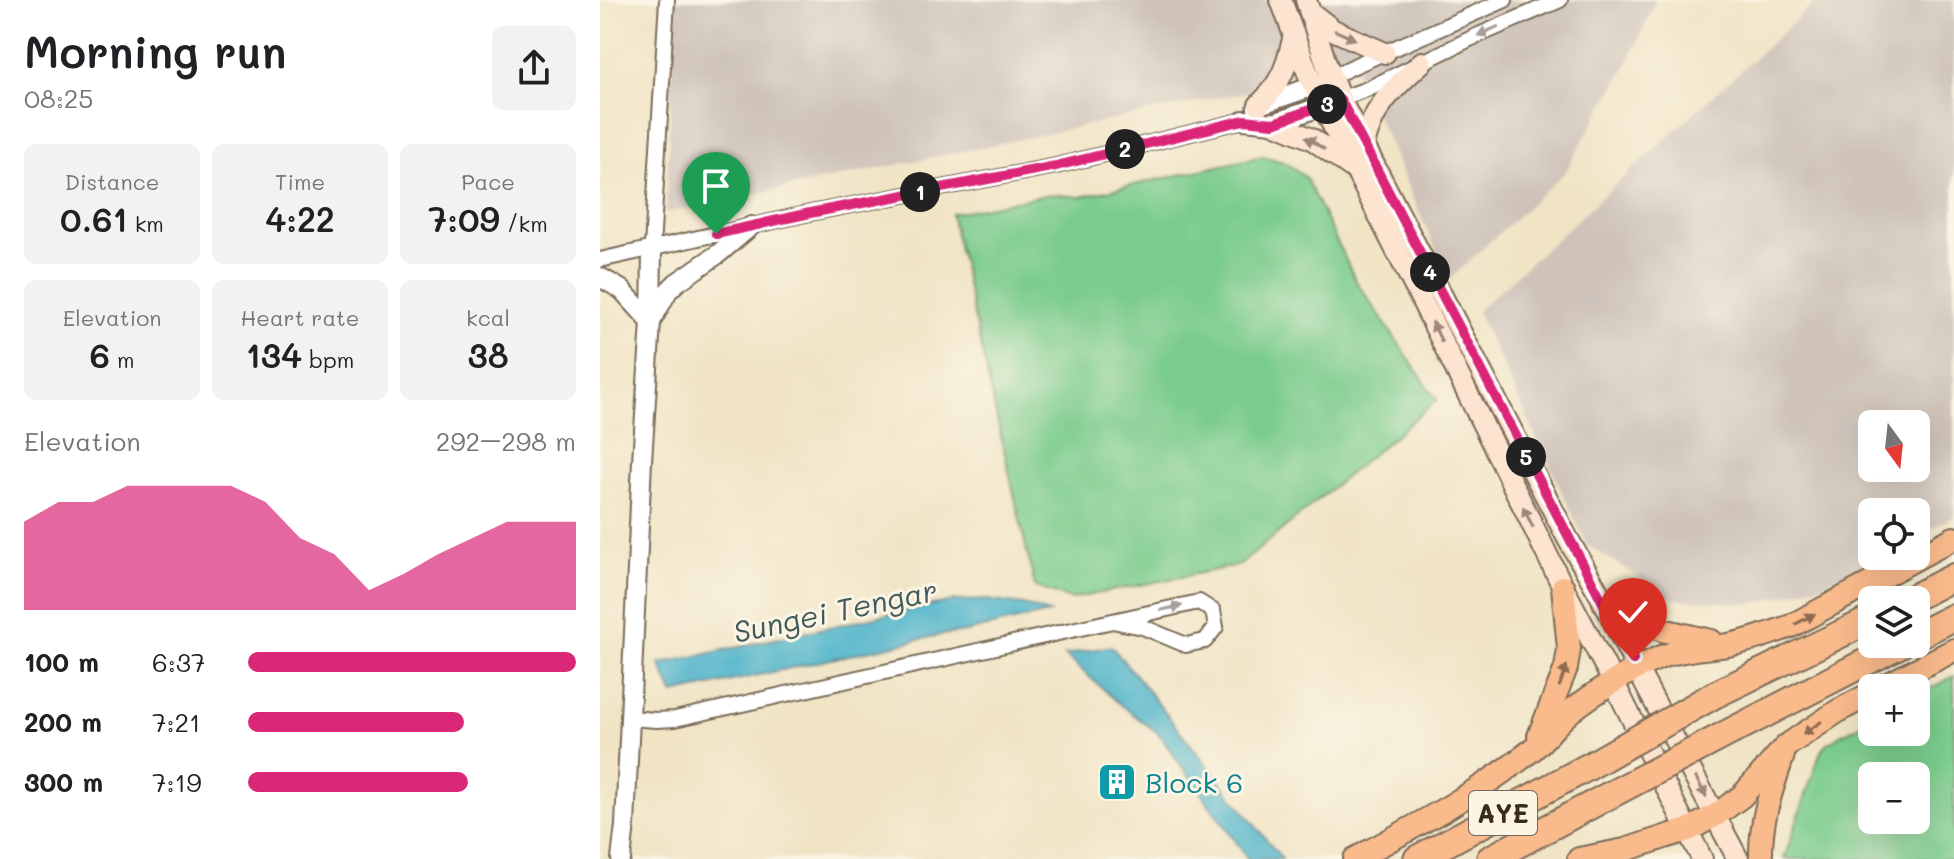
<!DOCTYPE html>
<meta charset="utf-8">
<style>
:root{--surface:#fff;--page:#f2f2f2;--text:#202124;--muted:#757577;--accent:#db2777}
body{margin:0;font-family:Mali,sans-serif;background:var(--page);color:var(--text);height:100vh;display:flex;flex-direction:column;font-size:30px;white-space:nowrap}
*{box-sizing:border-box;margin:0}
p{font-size:26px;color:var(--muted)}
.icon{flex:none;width:44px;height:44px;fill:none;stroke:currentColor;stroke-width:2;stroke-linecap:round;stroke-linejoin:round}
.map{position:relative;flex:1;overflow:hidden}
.details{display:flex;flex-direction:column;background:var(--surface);width:600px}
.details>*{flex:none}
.needle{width:52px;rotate:165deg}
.fabs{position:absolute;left:1258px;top:410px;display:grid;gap:16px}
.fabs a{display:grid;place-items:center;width:72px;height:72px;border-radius:12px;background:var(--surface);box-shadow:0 8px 32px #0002;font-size:40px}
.pin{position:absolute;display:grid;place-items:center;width:68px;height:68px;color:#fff;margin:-82px -34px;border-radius:50% 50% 50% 0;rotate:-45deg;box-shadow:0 0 8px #0007}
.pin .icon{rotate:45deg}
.km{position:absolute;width:40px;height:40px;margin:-20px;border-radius:50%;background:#222;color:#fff;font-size:22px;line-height:40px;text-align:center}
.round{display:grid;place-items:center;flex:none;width:84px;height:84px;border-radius:12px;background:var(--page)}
.summary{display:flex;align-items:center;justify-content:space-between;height:136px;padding:0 24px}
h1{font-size:44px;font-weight:600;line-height:60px}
.stats{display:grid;grid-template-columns:repeat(3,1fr);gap:12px;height:136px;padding:8px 24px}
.stats div{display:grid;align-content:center;border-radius:12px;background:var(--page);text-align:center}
.stats b{font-size:34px;font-weight:600}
.stats small{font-size:22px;font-weight:400}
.stats p{font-size:22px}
.chart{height:224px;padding:16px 24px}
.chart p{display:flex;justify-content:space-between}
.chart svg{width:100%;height:144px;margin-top:8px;fill:var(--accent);opacity:.7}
ul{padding:0 24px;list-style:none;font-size:26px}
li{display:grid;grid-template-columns:128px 96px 1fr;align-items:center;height:60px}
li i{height:20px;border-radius:10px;background:var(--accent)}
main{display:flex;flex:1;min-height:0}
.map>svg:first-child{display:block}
.industrial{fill:#cec2b9;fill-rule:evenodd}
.green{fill:#7acc8d;stroke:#5a7b56;stroke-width:2;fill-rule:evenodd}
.water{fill:#4cb3ca;stroke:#446e74;stroke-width:2}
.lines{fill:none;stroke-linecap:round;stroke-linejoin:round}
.minor-casing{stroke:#7a6b58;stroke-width:18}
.tertiary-casing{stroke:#7a6b58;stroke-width:22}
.secondary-casing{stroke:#7a6b58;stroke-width:24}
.primary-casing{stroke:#7a6b58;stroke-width:26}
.motorway-casing{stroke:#7a6b58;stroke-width:30}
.minor{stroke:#fff;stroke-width:14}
.tertiary{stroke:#fff;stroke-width:18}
.secondary{stroke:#fde4d1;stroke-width:20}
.primary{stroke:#fabb8c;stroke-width:22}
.motorway{stroke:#fabb8c;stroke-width:26}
.motorway-bridge-casing{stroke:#7a6b58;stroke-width:30;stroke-linecap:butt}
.motorway-bridge{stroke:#fabb8c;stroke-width:26}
.oneway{fill:#a79f9a}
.oneway2{fill:#9c8778}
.oneway3{fill:#916b50}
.route-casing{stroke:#fff;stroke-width:16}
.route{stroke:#db2777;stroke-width:10}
.labels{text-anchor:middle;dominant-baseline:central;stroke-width:6;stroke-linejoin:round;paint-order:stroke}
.shield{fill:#fcf5e5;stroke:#75675a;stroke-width:2}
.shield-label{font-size:26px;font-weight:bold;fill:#3b2a1e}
.culture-label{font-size:28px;fill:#0d838f;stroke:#fcf5e5;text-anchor:start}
.water-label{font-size:30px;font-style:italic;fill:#415a5a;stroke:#fcf5e5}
</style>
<main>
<section class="details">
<div class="summary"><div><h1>Morning run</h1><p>08:25</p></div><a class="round"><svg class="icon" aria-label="share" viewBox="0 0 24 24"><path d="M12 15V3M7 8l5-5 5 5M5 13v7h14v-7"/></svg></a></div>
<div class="stats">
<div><p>Distance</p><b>0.61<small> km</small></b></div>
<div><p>Time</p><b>4:22</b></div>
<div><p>Pace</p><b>7:09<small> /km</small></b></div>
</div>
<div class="stats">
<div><p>Elevation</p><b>6<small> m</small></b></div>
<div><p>Heart rate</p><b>134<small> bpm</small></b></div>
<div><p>kcal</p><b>38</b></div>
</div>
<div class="chart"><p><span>Elevation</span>292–298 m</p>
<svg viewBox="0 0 160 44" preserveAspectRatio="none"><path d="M0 44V17L10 11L20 11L30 6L40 6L50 6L60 6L70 11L80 22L90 27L100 38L110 33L120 27L130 22L140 17L150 17L160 17V44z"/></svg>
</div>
<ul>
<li><b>100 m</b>6:37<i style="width:100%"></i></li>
<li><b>200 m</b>7:21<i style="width:66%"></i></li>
<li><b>300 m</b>7:19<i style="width:67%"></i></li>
</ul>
</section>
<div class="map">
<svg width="1354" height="859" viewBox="0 0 1354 859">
<rect width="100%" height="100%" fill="#fcf5e5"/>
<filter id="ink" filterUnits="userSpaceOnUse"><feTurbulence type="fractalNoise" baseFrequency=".0125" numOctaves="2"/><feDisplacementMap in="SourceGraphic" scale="16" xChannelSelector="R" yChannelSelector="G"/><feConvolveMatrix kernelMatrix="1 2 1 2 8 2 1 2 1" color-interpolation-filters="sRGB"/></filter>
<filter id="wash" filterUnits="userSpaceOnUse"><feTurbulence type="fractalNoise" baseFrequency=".006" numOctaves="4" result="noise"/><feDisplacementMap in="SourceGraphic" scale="32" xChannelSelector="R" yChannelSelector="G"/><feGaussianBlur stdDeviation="1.8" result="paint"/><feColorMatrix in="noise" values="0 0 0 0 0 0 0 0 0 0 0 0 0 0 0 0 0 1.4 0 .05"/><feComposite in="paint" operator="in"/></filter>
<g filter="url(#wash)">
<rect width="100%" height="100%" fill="#f0e4c5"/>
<g class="industrial">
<polygon points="75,0 1056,0 1028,63 965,172 849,280 756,69 66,213"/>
<path d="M1218,0H1354V516L1316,536V512H1272V556H1278L1225,584L1152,604L1074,599L987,545L877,311ZM1272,424H1316V468H1272Z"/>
</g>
<g class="green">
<polygon points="663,156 686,163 705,177 756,281 837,400 640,565 471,599 435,587 351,214 451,194 480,197"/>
<path d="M1354,676V859H1184L1221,751L1227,744L1240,735L1272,719V732H1316V696ZM1272,776H1316V820H1272Z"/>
</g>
<g class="water">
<polygon points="387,600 424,605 449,613 366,632 340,635 73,694 60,664 321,607 355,601"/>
<polygon points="511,646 536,676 682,859 648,859 558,733 521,705 465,655"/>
</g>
</g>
<g filter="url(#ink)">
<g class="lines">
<g class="minor-casing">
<g id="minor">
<polyline points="725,80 756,65 905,0"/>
<polyline points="734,101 767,89 872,38 960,0"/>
<polyline points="52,248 67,0"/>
<polyline points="0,260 210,213 456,166 644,120"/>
<path d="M30,718L56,720L75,719C249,680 424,640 599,602L613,611L616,627L605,641L586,645L543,627L512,621"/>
</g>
</g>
<g class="tertiary-casing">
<g id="tertiary">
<polyline points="657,108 659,105 714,86"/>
<polyline points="644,120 674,123 723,106"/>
<polyline points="0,277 22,290 51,322"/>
<polyline points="52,320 68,291 76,283 118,254 151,226"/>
<polyline points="21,859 25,825 42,461 51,322 52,248"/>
</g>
</g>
<g class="secondary-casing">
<g id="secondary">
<polyline points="681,0 707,71 723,106 823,303 963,587 1014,683 1102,859"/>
<polyline points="706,0 726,63 740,99 968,539 1004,602 1037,669 1138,859"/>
<polyline points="710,12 733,30 785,53"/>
<path d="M659,105C682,83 687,65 694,35"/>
<polyline points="674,123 712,139 754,169"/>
<path d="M764,145C774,104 794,89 822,62"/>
</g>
</g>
<g class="primary-casing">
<g id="primary">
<polyline points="1004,602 1062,630 1111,641"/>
<polyline points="1281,688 1354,650"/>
<polyline points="939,736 966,668 969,649 963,587"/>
<path d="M755,859C816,826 878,793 932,750C946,738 957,722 971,711C995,692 1032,669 1061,657C1083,648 1109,649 1133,644C1153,640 1172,633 1191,626L1354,538"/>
<polyline points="979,859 1025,850 1071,835 1088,830 1116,815 1142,796 1186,746 1238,711 1272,693"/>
<path d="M1161,859C1160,819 1171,792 1183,755"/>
</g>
</g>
<g class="motorway-casing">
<g id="motorway">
<polyline points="1309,600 1354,577"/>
<polyline points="1316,636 1354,617"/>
<polyline points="1114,695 1272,619"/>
<polyline points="1134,730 1301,644"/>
<polyline points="817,859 988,767"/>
<polyline points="890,859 1008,796"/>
</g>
</g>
<use href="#minor" class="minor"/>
<use href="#tertiary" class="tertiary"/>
<use href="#secondary" class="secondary"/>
<use href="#primary" class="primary"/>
<use href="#motorway" class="motorway"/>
<g class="motorway-bridge-casing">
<g id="motorway-bridge">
<polyline points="988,767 1114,695"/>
<polyline points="1008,796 1134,730"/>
</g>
</g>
<use href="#motorway-bridge" class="motorway-bridge"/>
</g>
<defs><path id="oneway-solid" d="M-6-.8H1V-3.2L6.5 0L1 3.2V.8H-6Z" transform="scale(2)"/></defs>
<g class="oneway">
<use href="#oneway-solid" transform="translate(888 31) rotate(156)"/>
<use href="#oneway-solid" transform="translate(571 608) rotate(-12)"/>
</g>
<g class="oneway2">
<use href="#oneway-solid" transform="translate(745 35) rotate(24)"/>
<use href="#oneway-solid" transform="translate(715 143) rotate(-147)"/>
<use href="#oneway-solid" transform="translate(837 332) rotate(-115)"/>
<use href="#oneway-solid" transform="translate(928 517) rotate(-116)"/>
<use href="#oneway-solid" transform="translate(1101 787) rotate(62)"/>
</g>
<g class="oneway3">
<use href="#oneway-solid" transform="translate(1205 619) rotate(-28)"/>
<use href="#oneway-solid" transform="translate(963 676) rotate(-71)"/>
<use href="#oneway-solid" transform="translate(1212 728) rotate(146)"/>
</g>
</g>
<g class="lines" filter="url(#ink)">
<g class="route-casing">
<polyline id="route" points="116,234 210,213 456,166 644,120 674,123 740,99 1033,660"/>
</g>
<use href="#route" class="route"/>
</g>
<defs>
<g id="building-square" transform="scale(2)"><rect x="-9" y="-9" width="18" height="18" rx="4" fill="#0f9aa8" stroke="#fcf5e5"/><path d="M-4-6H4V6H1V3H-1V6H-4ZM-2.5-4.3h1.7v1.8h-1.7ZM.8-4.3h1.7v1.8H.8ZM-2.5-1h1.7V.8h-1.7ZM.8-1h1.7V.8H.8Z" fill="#fff"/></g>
</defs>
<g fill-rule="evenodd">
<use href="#building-square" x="517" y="782"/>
</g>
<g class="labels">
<rect class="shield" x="869" y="791" width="68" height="44" rx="6"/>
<g class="shield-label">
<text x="903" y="813">AYE</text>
</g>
<g class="culture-label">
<text x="545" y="782">Block 6</text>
</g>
<g class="water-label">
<text transform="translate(235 610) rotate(-12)">Sungei Tengar</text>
</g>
</g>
</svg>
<div class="fabs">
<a><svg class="needle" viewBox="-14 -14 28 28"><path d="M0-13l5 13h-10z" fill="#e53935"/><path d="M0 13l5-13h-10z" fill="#757577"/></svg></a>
<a><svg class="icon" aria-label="locate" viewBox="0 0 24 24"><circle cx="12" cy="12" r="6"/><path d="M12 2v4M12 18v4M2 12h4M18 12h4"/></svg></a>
<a><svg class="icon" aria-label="layers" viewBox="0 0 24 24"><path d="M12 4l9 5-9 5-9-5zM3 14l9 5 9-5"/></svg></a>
<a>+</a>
<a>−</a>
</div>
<div class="pin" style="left:116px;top:234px;background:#1e9e55"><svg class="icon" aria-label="arrive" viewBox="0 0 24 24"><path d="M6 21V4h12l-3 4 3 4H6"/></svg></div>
<div class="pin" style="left:1033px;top:660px;background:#d93025"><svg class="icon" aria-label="check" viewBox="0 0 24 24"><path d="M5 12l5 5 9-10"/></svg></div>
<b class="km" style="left:320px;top:192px">1</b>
<b class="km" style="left:525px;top:149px">2</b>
<b class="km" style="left:727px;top:104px">3</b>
<b class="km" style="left:830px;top:272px">4</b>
<b class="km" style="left:926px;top:457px">5</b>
</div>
</main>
